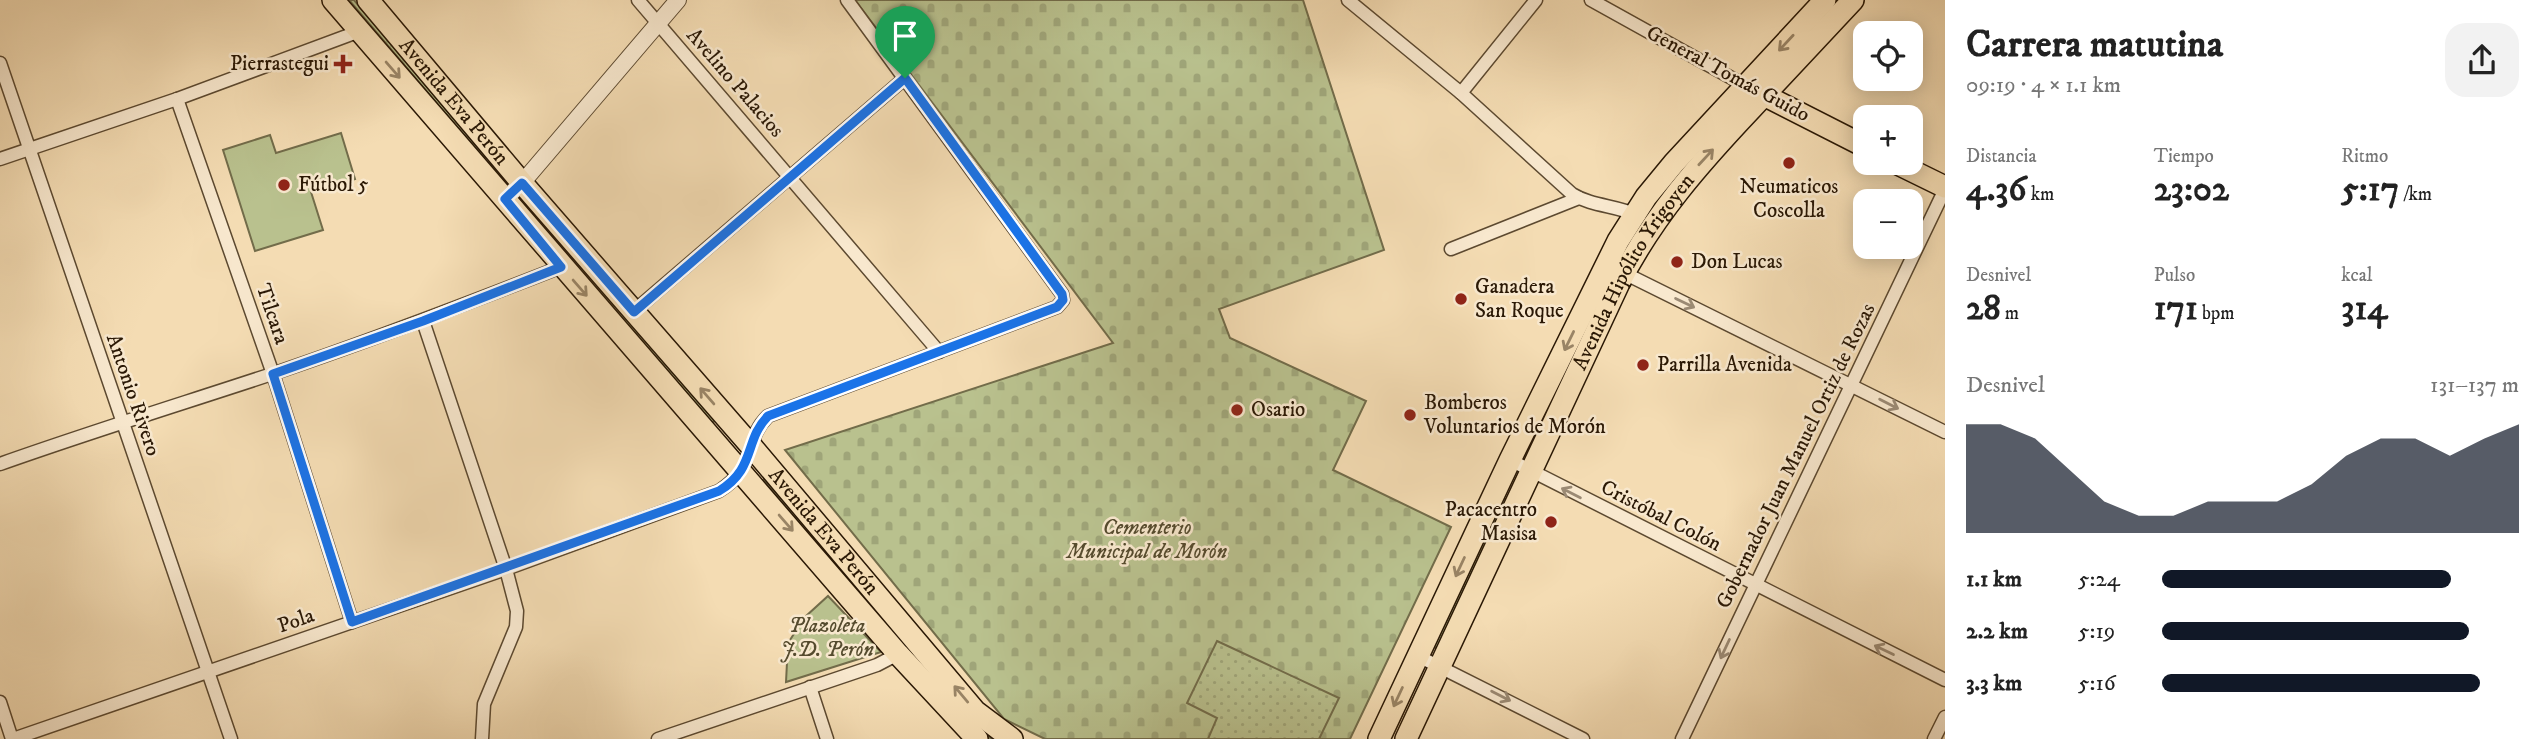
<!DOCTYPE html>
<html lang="es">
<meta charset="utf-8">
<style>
:root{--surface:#fff;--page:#f2f2f2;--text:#222;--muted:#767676;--accent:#111827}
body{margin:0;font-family:"IM FELL DW Pica",serif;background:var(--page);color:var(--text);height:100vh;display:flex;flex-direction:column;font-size:26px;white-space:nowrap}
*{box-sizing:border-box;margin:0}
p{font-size:23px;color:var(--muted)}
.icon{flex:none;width:38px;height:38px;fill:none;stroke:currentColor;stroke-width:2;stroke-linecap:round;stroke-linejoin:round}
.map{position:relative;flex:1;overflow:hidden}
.side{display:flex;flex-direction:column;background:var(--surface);width:595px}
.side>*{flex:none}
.fabs{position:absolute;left:1853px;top:21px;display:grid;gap:14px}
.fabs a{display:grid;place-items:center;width:70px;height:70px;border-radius:14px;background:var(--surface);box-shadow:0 4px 18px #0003;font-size:35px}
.pin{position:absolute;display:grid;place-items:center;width:60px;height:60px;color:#fff;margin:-72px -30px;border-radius:50% 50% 50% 0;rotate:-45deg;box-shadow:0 0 7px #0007}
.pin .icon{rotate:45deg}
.round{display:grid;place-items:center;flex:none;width:74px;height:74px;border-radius:21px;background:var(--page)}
.head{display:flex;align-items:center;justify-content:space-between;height:119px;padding:0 21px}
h1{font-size:38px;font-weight:700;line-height:52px}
.metrics{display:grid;grid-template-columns:repeat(3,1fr);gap:10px;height:119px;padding:7px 21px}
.metrics div{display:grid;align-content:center}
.metrics b{font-size:35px;font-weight:700}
.metrics small{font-size:19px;font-weight:400}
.metrics p{font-size:19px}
.chart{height:196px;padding:14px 21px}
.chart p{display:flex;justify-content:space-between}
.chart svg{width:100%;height:126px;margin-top:7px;fill:var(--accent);opacity:.7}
ul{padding:0 21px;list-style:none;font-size:23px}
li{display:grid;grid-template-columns:112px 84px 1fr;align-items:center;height:52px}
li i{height:18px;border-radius:9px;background:var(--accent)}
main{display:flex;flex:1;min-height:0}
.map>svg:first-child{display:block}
.grass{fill:url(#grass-tufts);stroke:#726c4a;stroke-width:2}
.cemetery{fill:url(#cemetery-stones);stroke:#726c4a;stroke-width:2}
.park{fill:#b9c18e;stroke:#726c4a;stroke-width:2}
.garden{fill:url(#garden-dots);stroke:#726c4a;stroke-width:2}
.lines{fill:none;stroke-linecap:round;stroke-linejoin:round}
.minor-casing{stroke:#5c4930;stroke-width:15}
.tertiary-casing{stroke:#5c4930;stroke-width:18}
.primary-casing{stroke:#2a1805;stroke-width:24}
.minor{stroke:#f8e8ce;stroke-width:12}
.tertiary{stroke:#f8e8ce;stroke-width:16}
.primary{stroke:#f4dcb3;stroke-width:21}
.oneway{stroke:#998465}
.oneway2{stroke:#9b8a74}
.route-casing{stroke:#fff;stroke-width:14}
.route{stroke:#1a73e8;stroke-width:9}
.poi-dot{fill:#8f2418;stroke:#f8e8ce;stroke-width:2.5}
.labels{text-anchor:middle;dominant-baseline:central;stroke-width:5;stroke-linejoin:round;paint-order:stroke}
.poi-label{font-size:21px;fill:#2a1805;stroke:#f8e8ce;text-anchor:start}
.street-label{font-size:21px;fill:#2a1805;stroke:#f8e8ce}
.park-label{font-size:21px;font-style:italic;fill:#554b2e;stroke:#f8e8ce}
</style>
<main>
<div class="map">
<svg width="1945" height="739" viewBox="0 0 1945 739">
<defs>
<pattern id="grass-tufts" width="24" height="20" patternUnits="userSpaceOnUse" patternTransform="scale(1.75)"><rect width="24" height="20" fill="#b9c18e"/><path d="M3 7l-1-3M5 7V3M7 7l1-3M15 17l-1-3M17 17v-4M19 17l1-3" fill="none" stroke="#9fa579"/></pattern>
<pattern id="cemetery-stones" width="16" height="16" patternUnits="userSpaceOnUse" patternTransform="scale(1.75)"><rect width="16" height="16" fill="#b9c18e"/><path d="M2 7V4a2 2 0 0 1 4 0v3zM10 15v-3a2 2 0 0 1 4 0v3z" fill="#9fa579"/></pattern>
<pattern id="garden-dots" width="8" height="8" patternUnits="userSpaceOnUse" patternTransform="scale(1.75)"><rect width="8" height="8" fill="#b9c18e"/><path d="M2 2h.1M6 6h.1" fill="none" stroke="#9fa579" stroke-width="1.8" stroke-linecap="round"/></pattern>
</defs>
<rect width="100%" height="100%" fill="#f4dcb3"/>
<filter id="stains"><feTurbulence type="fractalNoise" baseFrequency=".00286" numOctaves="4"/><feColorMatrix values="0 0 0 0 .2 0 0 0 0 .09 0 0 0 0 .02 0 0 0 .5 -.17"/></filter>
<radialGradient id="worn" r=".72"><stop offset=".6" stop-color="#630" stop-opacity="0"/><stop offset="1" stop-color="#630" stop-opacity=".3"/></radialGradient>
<g class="grass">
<polygon points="349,0 354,0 507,179 504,182"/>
<polygon points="532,208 717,421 711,422 529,210"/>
<polygon points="766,478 998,739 991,739 904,649 763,480"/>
<polygon points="1503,498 1507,500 1437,649 1433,646"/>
</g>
<polygon class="cemetery" points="855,0 1303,0 1384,250 1219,309 1230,338 1366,401 1333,470 1451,527 1350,739 1045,739 1004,719 785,450 1113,343"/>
<g class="park">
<polygon points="341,133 355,179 311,192 323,230 255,251 223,150 270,135 276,153"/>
<polygon points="828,596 881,652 786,682 788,643 805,617"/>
</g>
<polygon class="garden" points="1217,641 1339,698 1319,739 1208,739 1217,718 1187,703"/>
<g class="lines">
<g class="minor-casing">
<g id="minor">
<polyline points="638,0 939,352"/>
<path d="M1348,0L1461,93L1572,194C1593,207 1617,205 1639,216"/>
<polyline points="1591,0 1746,86"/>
<polyline points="0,63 231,739"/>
<polyline points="1461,93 1536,0"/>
<polyline points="177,99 273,374 352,622"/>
<polyline points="0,159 177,99 360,31"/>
<polyline points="1451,249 1579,198"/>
<polyline points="1624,273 1945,432"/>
<polyline points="633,312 905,78"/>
<polyline points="423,321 506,569 517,611 516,627 484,704 482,739"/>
<polyline points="1510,460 1945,680"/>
<path d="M0,464C90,432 181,404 272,374C370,341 466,304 561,267"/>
<polyline points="1418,656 1583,739"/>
<polyline points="810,687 827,739"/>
<polyline points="0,702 12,739"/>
<path d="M13,739L506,569L719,491C756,468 744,439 768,416L1057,307L1063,300L1062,294L847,0"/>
<polyline points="658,739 877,665 898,654"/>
<polyline points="1682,739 1945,189"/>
<polyline points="1934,739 1945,717"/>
</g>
</g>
<g class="tertiary-casing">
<polyline id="tertiary" points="505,199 522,183 678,0"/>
</g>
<g class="primary-casing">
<g id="primary">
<polyline points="333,0 898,654 977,739"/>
<path id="s1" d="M368,0L522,183L752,447L975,711L1012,739"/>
<polyline points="1754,90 1866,147"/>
<polyline points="1896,163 1945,187"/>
<polyline points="1379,739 1510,460 1618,241 1646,197 1674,163 1825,0"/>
<path id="s2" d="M1406,739L1619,283C1653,216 1700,163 1751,109C1785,73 1819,36 1853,0"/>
</g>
</g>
<use href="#minor" class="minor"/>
<use href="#tertiary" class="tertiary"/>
<use href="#primary" class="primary"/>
</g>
<defs><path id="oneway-shaft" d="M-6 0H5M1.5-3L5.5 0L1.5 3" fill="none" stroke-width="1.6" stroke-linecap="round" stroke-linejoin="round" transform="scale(1.75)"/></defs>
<g class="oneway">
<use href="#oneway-shaft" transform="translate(1786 43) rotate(133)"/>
<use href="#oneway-shaft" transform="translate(393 70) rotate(49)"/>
<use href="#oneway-shaft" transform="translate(1706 157) rotate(-47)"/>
<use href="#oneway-shaft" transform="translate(580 288) rotate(49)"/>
<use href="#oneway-shaft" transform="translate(1569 341) rotate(116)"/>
<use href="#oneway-shaft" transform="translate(707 396) rotate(-131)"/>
<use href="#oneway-shaft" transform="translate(786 523) rotate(49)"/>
<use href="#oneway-shaft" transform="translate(1460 567) rotate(115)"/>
<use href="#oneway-shaft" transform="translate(961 694) rotate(-130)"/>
<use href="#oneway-shaft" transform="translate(1398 697) rotate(115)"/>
</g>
<g class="oneway2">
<use href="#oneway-shaft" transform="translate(1685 303) rotate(26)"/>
<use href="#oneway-shaft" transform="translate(1889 404) rotate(27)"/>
<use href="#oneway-shaft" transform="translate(1571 493) rotate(-153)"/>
<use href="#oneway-shaft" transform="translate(1725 649) rotate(115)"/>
<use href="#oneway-shaft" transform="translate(1884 650) rotate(-154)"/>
<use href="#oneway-shaft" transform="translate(1501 696) rotate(27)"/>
</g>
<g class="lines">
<g class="route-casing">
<path id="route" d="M905,78L1062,294L1063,300L1057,307L768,416C744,440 756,469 719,491L352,622L273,374L423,321L561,267L505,199L522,183L634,312Z"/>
</g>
<use href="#route" class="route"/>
</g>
<g class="poi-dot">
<path d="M339.5 53.5h7v7h7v7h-7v7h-7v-7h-7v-7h7z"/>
<circle cx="1789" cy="163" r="7"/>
<circle cx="284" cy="185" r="7"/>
<circle cx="1677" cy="262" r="7"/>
<circle cx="1461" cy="299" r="7"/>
<circle cx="1643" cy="365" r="7"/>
<circle cx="1237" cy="410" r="7"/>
<circle cx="1410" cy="415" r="7"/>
<circle cx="1551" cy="522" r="7"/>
</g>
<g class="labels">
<g class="poi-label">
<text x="329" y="64" text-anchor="end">Pierrastegui</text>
<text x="298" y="185">Fútbol 5</text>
<text x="1789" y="187" text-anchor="middle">Neumaticos<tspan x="1789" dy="24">Coscolla</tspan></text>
<text x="1691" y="262">Don Lucas</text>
<text x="1475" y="287">Ganadera<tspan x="1475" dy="24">San Roque</tspan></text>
<text x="1657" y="365">Parrilla Avenida</text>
<text x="1424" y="403">Bomberos<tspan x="1424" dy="24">Voluntarios de Morón</tspan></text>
<text x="1251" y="410">Osario</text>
<text x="1537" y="510" text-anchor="end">Pacacentro<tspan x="1537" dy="24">Masisa</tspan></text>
</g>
<g class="street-label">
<text transform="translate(1728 74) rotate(28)">General Tomás Guido</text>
<text transform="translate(735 83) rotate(49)">Avelino Palacios</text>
<text stroke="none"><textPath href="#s1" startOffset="133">Avenida Eva Perón</textPath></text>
<text stroke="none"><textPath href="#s2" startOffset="520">Avenida Hipólito Yrigoyen</textPath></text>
<text transform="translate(272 314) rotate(71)">Tilcara</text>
<text transform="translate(133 395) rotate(71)">Antonio Rivero</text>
<text transform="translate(1796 456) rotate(-64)">Gobernador Juan Manuel Ortiz de Rozas</text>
<text transform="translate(1661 516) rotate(27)">Cristóbal Colón</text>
<text stroke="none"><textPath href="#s1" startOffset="700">Avenida Eva Perón</textPath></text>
<text transform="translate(296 621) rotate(-19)">Pola</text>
</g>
<g class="park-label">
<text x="1147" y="528">Cementerio<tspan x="1147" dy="24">Municipal de Morón</tspan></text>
<text x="827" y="626">Plazoleta<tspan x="827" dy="24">J.D. Perón</tspan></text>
</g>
</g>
<rect width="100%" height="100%" filter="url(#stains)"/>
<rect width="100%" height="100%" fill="url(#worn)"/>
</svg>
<div class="fabs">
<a><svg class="icon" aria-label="locate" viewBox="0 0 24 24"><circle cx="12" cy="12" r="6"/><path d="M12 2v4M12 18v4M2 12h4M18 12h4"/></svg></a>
<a>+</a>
<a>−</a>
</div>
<div class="pin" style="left:905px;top:78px;background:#1e9e55"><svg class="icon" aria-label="arrive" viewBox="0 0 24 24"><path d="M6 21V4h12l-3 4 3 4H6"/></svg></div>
</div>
<section class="side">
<div class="head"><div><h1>Carrera matutina</h1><p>09:19 · 4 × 1.1 km</p></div><a class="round"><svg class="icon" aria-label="share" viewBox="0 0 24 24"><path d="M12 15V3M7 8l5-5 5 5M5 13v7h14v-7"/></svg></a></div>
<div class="metrics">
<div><p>Distancia</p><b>4.36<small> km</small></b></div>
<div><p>Tiempo</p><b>23:02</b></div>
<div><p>Ritmo</p><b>5:17<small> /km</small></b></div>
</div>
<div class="metrics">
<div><p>Desnivel</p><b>28<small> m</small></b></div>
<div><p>Pulso</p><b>171<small> bpm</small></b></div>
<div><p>kcal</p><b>314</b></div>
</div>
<div class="chart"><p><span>Desnivel</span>131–137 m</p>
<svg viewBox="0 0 160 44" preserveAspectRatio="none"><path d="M0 44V6L10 6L20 11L30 22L40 33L50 38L60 38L70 33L80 33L90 33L100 27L110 17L120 11L130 11L140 17L150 11L160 6V44z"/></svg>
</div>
<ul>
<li><b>1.1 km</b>5:24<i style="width:81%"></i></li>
<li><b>2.2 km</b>5:19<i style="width:86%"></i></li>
<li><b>3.3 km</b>5:16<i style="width:89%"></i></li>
</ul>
</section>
</main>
